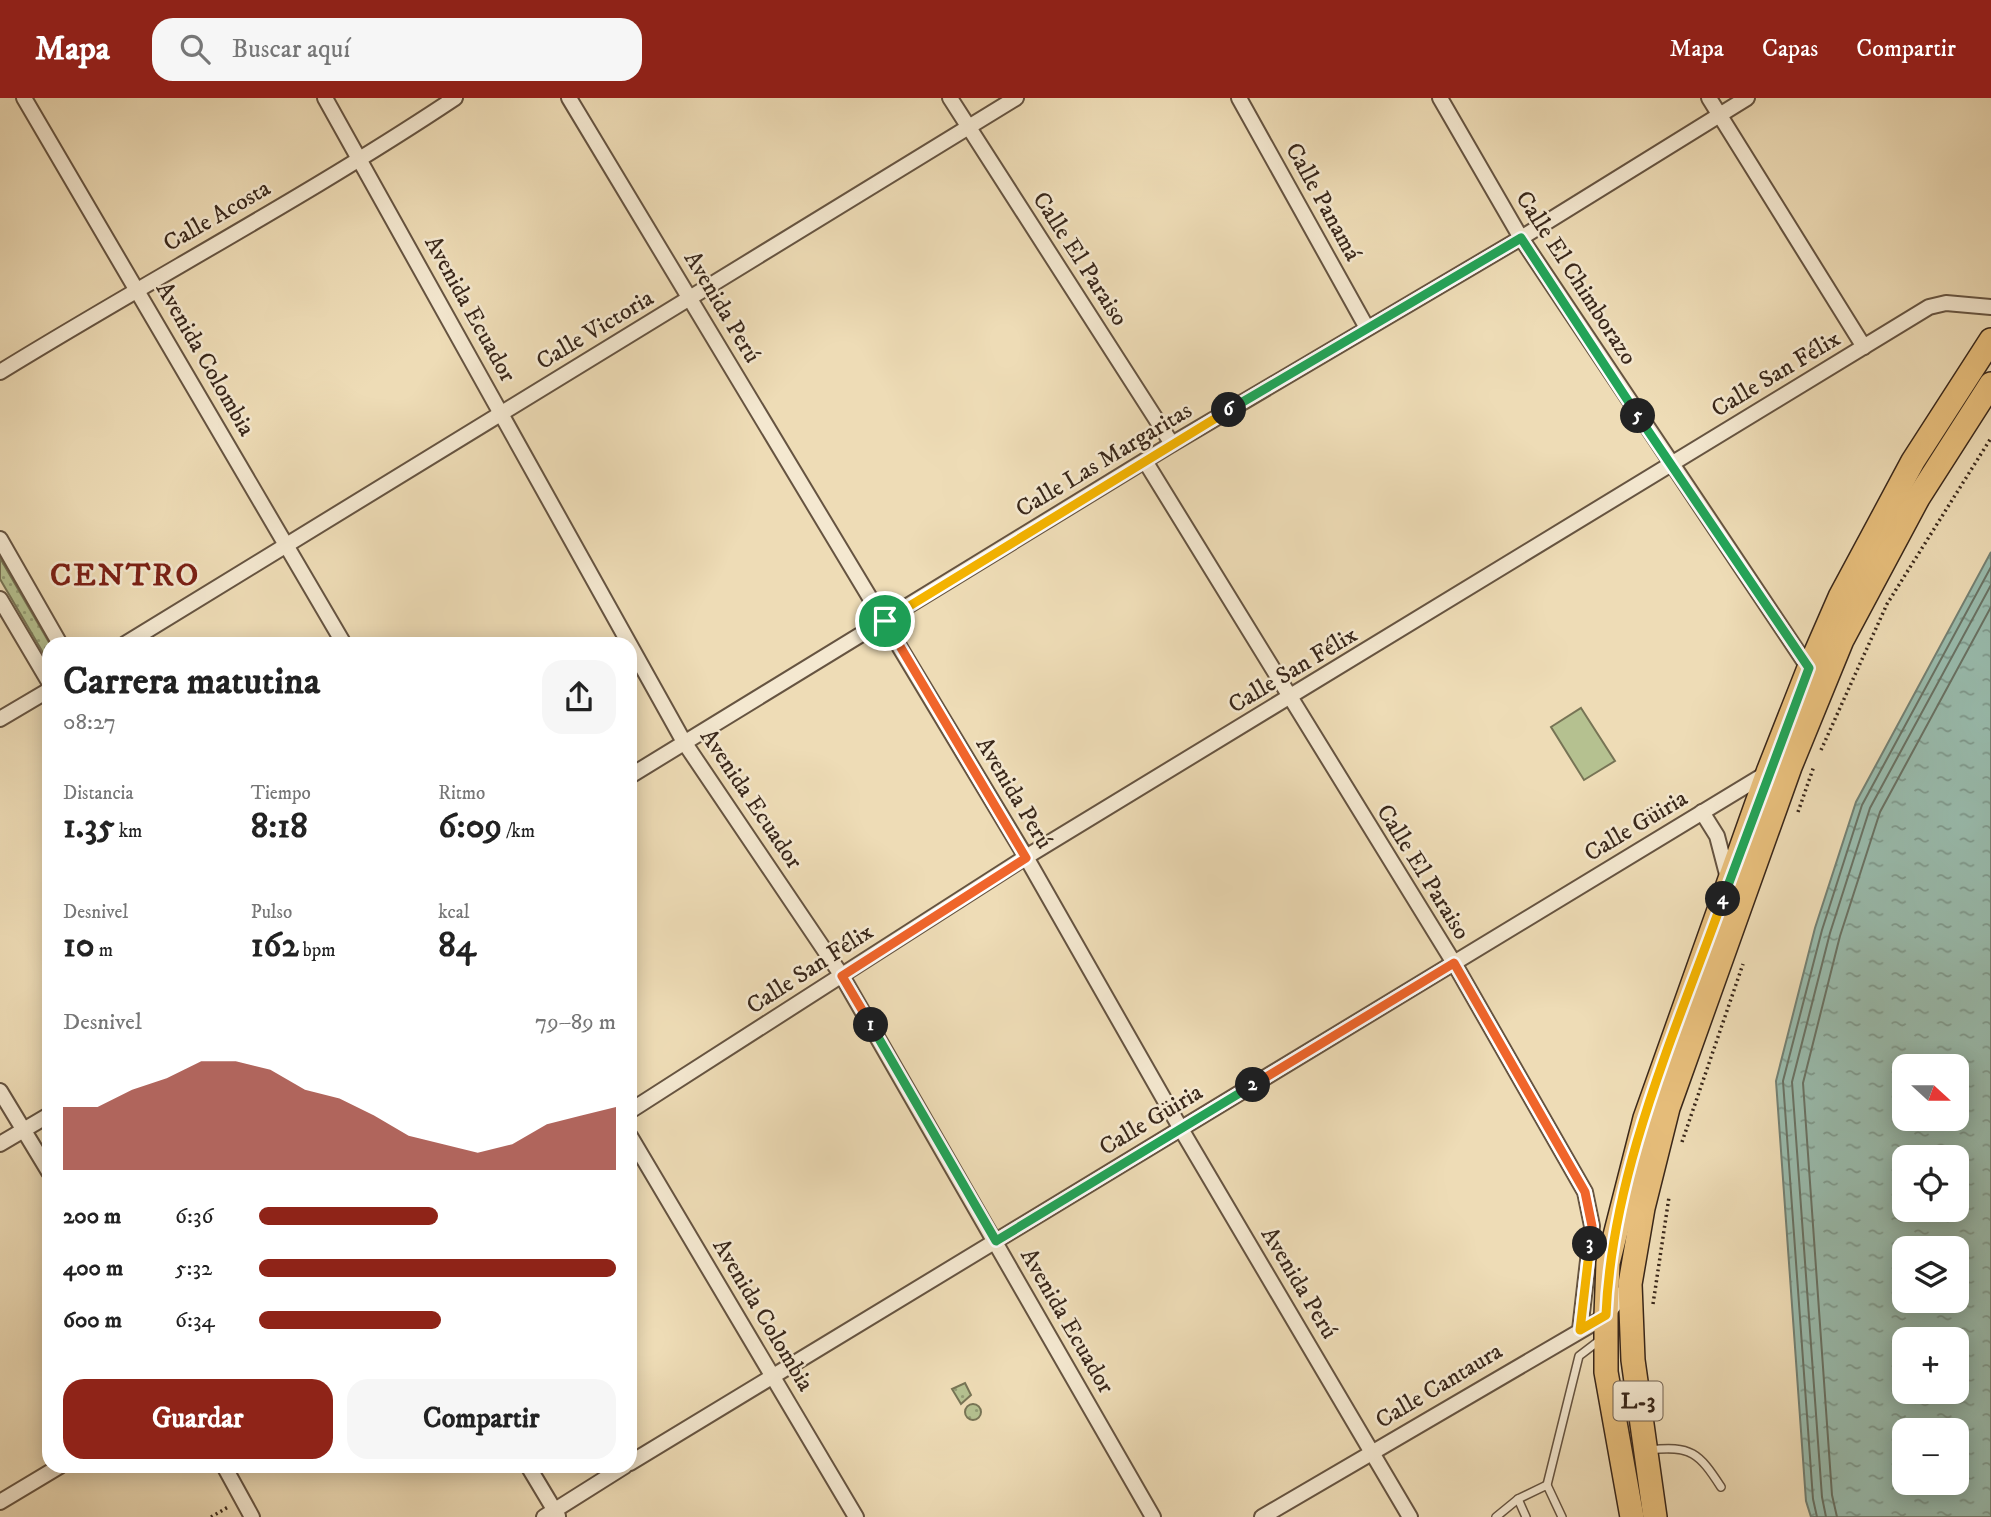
<!DOCTYPE html>
<html lang="es">
<meta charset="utf-8">
<style>
:root{--surface:#fff;--page:#f6f6f6;--text:#222;--muted:#767676;--accent:#8f2418}
body{margin:0;font-family:"IM FELL DW Pica",serif;background:var(--page);color:var(--text);height:100vh;display:flex;flex-direction:column;font-size:26px;white-space:nowrap}
*{box-sizing:border-box;margin:0}
p{font-size:23px;color:var(--muted)}
.icon{flex:none;width:38px;height:38px;fill:none;stroke:currentColor;stroke-width:2;stroke-linecap:round;stroke-linejoin:round}
.map{position:relative;flex:1;overflow:hidden}
.drawer{position:absolute;left:42px;top:539px;width:595px;height:836px;display:flex;flex-direction:column;background:var(--surface);border-radius:21px;box-shadow:0 4px 18px #0003}
.drawer>*{flex:none}
.needle{width:46px;rotate:111deg}
.fabs{position:absolute;left:1892px;top:956px;display:grid;gap:14px}
.fabs a{display:grid;place-items:center;width:77px;height:77px;border-radius:14px;background:var(--surface);box-shadow:0 4px 18px #0003;font-size:35px}
.pin{position:absolute;display:grid;place-items:center;width:60px;height:60px;color:#fff;margin:-30px;border:4px solid #fff;border-radius:50%;box-shadow:0 2px 7px #0007}
.km{position:absolute;width:35px;height:35px;margin:-18px;border-radius:50%;background:#222;color:#fff;font-size:19px;line-height:35px;text-align:center}
.round{display:grid;place-items:center;flex:none;width:74px;height:74px;border-radius:21px;background:var(--page)}
.headline{display:flex;align-items:center;justify-content:space-between;height:119px;padding:0 21px}
h1{font-size:38px;font-weight:700;line-height:52px}
.figures{display:grid;grid-template-columns:repeat(3,1fr);gap:10px;height:119px;padding:7px 21px}
.figures div{display:grid;align-content:center}
.figures b{font-size:35px;font-weight:700}
.figures small{font-size:19px;font-weight:400}
.figures p{font-size:19px}
.chart{height:196px;padding:14px 21px}
.chart p{display:flex;justify-content:space-between}
.chart svg{width:100%;height:126px;margin-top:7px;fill:var(--accent);opacity:.7}
.primary-button{display:flex;gap:14px;margin-top:auto;padding:14px 21px}
.primary-button a{flex:1;height:80px;border-radius:21px;background:var(--accent);color:#fff;font-size:28px;font-weight:700;line-height:80px;text-align:center}
.primary-button a+a{background:var(--page);color:var(--text)}
ul{padding:0 21px;list-style:none;font-size:23px}
li{display:grid;grid-template-columns:112px 84px 1fr;align-items:center;height:52px}
li i{height:18px;border-radius:9px;background:var(--accent)}
header{display:flex;align-items:center;gap:42px;box-sizing:border-box;height:98px;padding:0 35px;background:var(--accent);color:#fff}
header strong{font-size:33px}
nav{display:flex;gap:38px;margin-inline-start:auto;font-size:24px}
.search{width:490px;height:63px;background:var(--page);display:flex;align-items:center;gap:18px;box-sizing:border-box;padding:0 24px;border-radius:21px;color:var(--muted);font-size:26px}
.map>svg:first-child{display:block}
.green{fill:url(#green-dots);stroke:#777455;stroke-width:2}
.pitch{fill:#b5c190;stroke:#777455;stroke-width:2}
.water{fill:url(#water-ripples);stroke:#738073;stroke-width:2;fill-rule:evenodd}
.lines{fill:none;stroke-linecap:round;stroke-linejoin:round}
.shore{stroke:#697264;stroke-width:2}
.lane-casing{stroke:#665441;stroke-width:10}
.street-casing{stroke:#665441;stroke-width:18}
.primary-casing{stroke:#39271a;stroke-width:26}
.path{stroke:#39271a;stroke-width:3.5;stroke-dasharray:2 3.5;stroke-linecap:butt}
.lane{stroke:#f4e8d0;stroke-width:7}
.street{stroke:#f4e8d0;stroke-width:14}
.primary{stroke:#e7be7b;stroke-width:23}
.split-1-casing{stroke:#fff;stroke-width:14}
.split-2-casing{stroke:#fff;stroke-width:14}
.split-3-casing{stroke:#fff;stroke-width:14}
.split-4-casing{stroke:#fff;stroke-width:14}
.split-5-casing{stroke:#fff;stroke-width:14}
.split-6-casing{stroke:#fff;stroke-width:14}
.split-7-casing{stroke:#fff;stroke-width:14}
.split-1{stroke:#f0652b;stroke-width:9}
.split-2{stroke:#22a559;stroke-width:9}
.split-3{stroke:#f0652b;stroke-width:9}
.split-4{stroke:#f5b400;stroke-width:9}
.split-5{stroke:#22a559;stroke-width:9}
.split-6{stroke:#22a559;stroke-width:9}
.split-7{stroke:#f5b400;stroke-width:9}
.labels{text-anchor:middle;dominant-baseline:central;stroke-width:5;stroke-linejoin:round;paint-order:stroke}
.shield{fill:#f4e8d0;stroke:#716151;stroke-width:2}
.shield-label{font-size:23px;font-weight:bold;fill:#39271a}
.street-label{font-size:24px;fill:#39271a;stroke:#f4e8d0}
.district-label{font-size:32px;font-weight:bold;letter-spacing:2px;fill:#7a1f14;stroke:#f4e8d0}
</style>
<header>
<strong>Mapa</strong>
<div class="search"><svg class="icon" aria-label="search" viewBox="0 0 24 24"><circle cx="10" cy="10" r="6"/><path d="M15 15l6 6"/></svg>Buscar aquí</div>
<nav><a>Mapa</a><a>Capas</a><a>Compartir</a></nav>
</header>
<div class="map">
<svg width="1991" height="1419" viewBox="0 0 1991 1419">
<defs>
<pattern id="green-dots" width="8" height="8" patternUnits="userSpaceOnUse" patternTransform="scale(1.75)"><rect width="8" height="8" fill="#b5c190"/><path d="M2 2h.1M6 6h.1" fill="none" stroke="#949d75" stroke-width="1.8" stroke-linecap="round"/></pattern>
<pattern id="water-ripples" width="26" height="14" patternUnits="userSpaceOnUse" patternTransform="scale(1.75)"><rect width="26" height="14" fill="#99bcae"/><path d="M2 4q2-2 4 0t4 0M15 11q2-2 4 0t4 0" fill="none" stroke="#7e998d"/></pattern>
</defs>
<rect width="100%" height="100%" fill="#eedcb6"/>
<filter id="stains"><feTurbulence type="fractalNoise" baseFrequency=".00286" numOctaves="4"/><feColorMatrix values="0 0 0 0 .2 0 0 0 0 .09 0 0 0 0 .02 0 0 0 .5 -.17"/></filter>
<radialGradient id="worn" r=".72"><stop offset=".6" stop-color="#630" stop-opacity="0"/><stop offset="1" stop-color="#630" stop-opacity=".3"/></radialGradient>
<g class="green">
<polygon points="0,460 50,546 49,565 0,481"/>
<polygon points="965,1285 971,1297 961,1306 952,1291"/>
<circle cx="973" cy="1314" r="8"/>
</g>
<polygon class="pitch" points="1581,610 1615,663 1584,682 1551,629"/>
<path class="water" d="M1991,454V1419H1811L1806,1403L1776,983L1815,830L1856,704ZM1904,968H1956V1020H1904ZM1904,1059H1956V1111H1904ZM1904,1150H1956V1202H1904ZM1904,1241H1956V1293H1904ZM1904,1332H1956V1384H1904Z"/>
<g class="lines">
<g class="shore">
<polyline points="1817,1419 1813,1401 1783,983 1822,832 1862,707 1991,469"/>
<polyline points="1826,1419 1822,1399 1792,984 1830,835 1870,710 1991,487"/>
<polyline points="1837,1419 1832,1397 1803,985 1840,838 1880,714 1991,509"/>
</g>
<g class="lane-casing">
<g id="lane">
<path d="M1649,1352C1691,1347 1699,1355 1721,1389"/>
<polyline points="1547,1387 1579,1258 1600,1242"/>
<polyline points="1518,1401 1526,1419"/>
<polyline points="1496,1419 1518,1401 1547,1387 1562,1419"/>
</g>
</g>
<g class="street-casing">
<g id="street">
<polyline points="24,0 344,546"/>
<polyline points="325,0 684,644 842,878 1153,1419"/>
<polyline points="569,0 1026,759 1181,1031 1410,1419"/>
<polyline points="950,0 1172,346"/>
<polyline points="1239,0 1367,230"/>
<polyline points="1440,0 1521,140 1812,575"/>
<polyline points="1709,0 1864,249"/>
<path d="M0,274C151,181 308,98 455,0"/>
<polyline points="1145,363 1454,865 1585,1094 1592,1128 1580,1232"/>
<polyline points="0,441 60,546"/>
<polyline points="0,501 49,584"/>
<polyline points="125,546 1016,0"/>
<polyline points="0,621 49,592"/>
<polyline points="630,678 1172,346 1521,140 1747,0"/>
<polyline points="1702,714 1717,738 1728,780"/>
<polyline points="0,993 49,1074"/>
<polyline points="630,1013 1026,759 1929,209 1946,205 1991,209"/>
<polyline points="630,1038 856,1419"/>
<polyline points="0,1046 49,1017"/>
<polyline points="630,1365 1767,675"/>
<polyline points="224,1368 252,1419"/>
<polyline points="528,1368 558,1418"/>
<polyline points="0,1404 60,1368"/>
<polyline points="544,1419 625,1368"/>
<polyline points="1262,1419 1606,1218 1630,1186"/>
</g>
</g>
<g class="primary-casing">
<g id="primary">
<polyline points="1632,1419 1606,1274 1606,1218 1608,1165 1645,1020 1768,674 1809,570 1840,499 1913,363 1991,242"/>
<polyline points="1655,1419 1633,1262 1630,1186 1643,1110 1668,1010 1790,669 1842,542 1918,400 1991,286"/>
</g>
</g>
<g class="path">
<polyline points="1821,652 1887,506 1991,340"/>
<polyline points="1798,714 1814,668"/>
<polyline points="1682,1044 1743,866"/>
<polyline points="1653,1206 1669,1099"/>
<polyline points="211,1419 228,1409"/>
</g>
<use href="#lane" class="lane"/>
<use href="#street" class="street"/>
<use href="#primary" class="primary"/>
</g>
<g class="lines">
<g class="split-1-casing">
<polyline id="split-1" points="871,927 842,878 1026,760 885,523"/>
</g>
<g class="split-2-casing">
<polyline id="split-2" points="871,927 996,1143 1253,987"/>
</g>
<g class="split-3-casing">
<polyline id="split-3" points="1253,987 1454,865 1585,1094 1592,1128 1590,1146"/>
</g>
<g class="split-4-casing">
<path id="split-4" d="M1590,1146L1580,1232L1606,1217C1612,1074 1675,935 1723,801"/>
</g>
<g class="split-5-casing">
<polyline id="split-5" points="1638,318 1809,570 1723,801"/>
</g>
<g class="split-6-casing">
<polyline id="split-6" points="1229,312 1521,140 1638,318"/>
</g>
<g class="split-7-casing">
<polyline id="split-7" points="885,523 1229,312"/>
</g>
<use href="#split-1" class="split-1"/>
<use href="#split-2" class="split-2"/>
<use href="#split-3" class="split-3"/>
<use href="#split-4" class="split-4"/>
<use href="#split-5" class="split-5"/>
<use href="#split-6" class="split-6"/>
<use href="#split-7" class="split-7"/>
</g>
<g class="labels">
<rect class="shield" x="1613.5" y="1283.5" width="49" height="39" rx="5"/>
<g class="shield-label">
<text x="1638" y="1303">L-3</text>
</g>
<g class="street-label">
<text transform="translate(1323 104) rotate(61)">Calle Panamá</text>
<text transform="translate(217 118) rotate(-30)">Calle Acosta</text>
<text transform="translate(1080 161) rotate(57)">Calle El Paraiso</text>
<text transform="translate(1576 180) rotate(57)">Calle El Chimborazo</text>
<text transform="translate(722 209) rotate(59)">Avenida Perú</text>
<text transform="translate(470 211) rotate(61)">Avenida Ecuador</text>
<text transform="translate(595 232) rotate(-31)">Calle Victoria</text>
<text transform="translate(205 261) rotate(60)">Avenida Colombia</text>
<text transform="translate(1776 276) rotate(-31)">Calle San Félix</text>
<text transform="translate(1104 362) rotate(-31)">Calle Las Margaritas</text>
<text transform="translate(1293 572) rotate(-31)">Calle San Félix</text>
<text transform="translate(1014 695) rotate(59)">Avenida Perú</text>
<text transform="translate(751 701) rotate(56)">Avenida Ecuador</text>
<text transform="translate(1636 728) rotate(-31)">Calle Güiria</text>
<text transform="translate(1423 774) rotate(58)">Calle El Paraiso</text>
<text transform="translate(810 871) rotate(-33)">Calle San Félix</text>
<text transform="translate(1151 1022) rotate(-31)">Calle Güiria</text>
<text transform="translate(1299 1185) rotate(59)">Avenida Perú</text>
<text transform="translate(763 1217) rotate(59)">Avenida Colombia</text>
<text transform="translate(1067 1223) rotate(60)">Avenida Ecuador</text>
<text transform="translate(1439 1288) rotate(-31)">Calle Cantaura</text>
</g>
<g class="district-label">
<text x="125" y="478">CENTRO</text>
</g>
</g>
<rect width="100%" height="100%" filter="url(#stains)"/>
<rect width="100%" height="100%" fill="url(#worn)"/>
</svg>
<div class="fabs">
<a><svg class="needle" viewBox="-14 -14 28 28"><path d="M0-13l5 13h-10z" fill="#e53935"/><path d="M0 13l5-13h-10z" fill="#767676"/></svg></a>
<a><svg class="icon" aria-label="locate" viewBox="0 0 24 24"><circle cx="12" cy="12" r="6"/><path d="M12 2v4M12 18v4M2 12h4M18 12h4"/></svg></a>
<a><svg class="icon" aria-label="layers" viewBox="0 0 24 24"><path d="M12 4l9 5-9 5-9-5zM3 14l9 5 9-5"/></svg></a>
<a>+</a>
<a>−</a>
</div>
<div class="pin" style="left:885px;top:523px;background:#1e9e55"><svg class="icon" aria-label="arrive" viewBox="0 0 24 24"><path d="M6 21V4h12l-3 4 3 4H6"/></svg></div>
<b class="km" style="left:871px;top:927px">1</b>
<b class="km" style="left:1253px;top:987px">2</b>
<b class="km" style="left:1590px;top:1146px">3</b>
<b class="km" style="left:1723px;top:801px">4</b>
<b class="km" style="left:1638px;top:318px">5</b>
<b class="km" style="left:1229px;top:312px">6</b>
<section class="drawer">
<div class="headline"><div><h1>Carrera matutina</h1><p>08:27</p></div><a class="round"><svg class="icon" aria-label="share" viewBox="0 0 24 24"><path d="M12 15V3M7 8l5-5 5 5M5 13v7h14v-7"/></svg></a></div>
<div class="figures">
<div><p>Distancia</p><b>1.35<small> km</small></b></div>
<div><p>Tiempo</p><b>8:18</b></div>
<div><p>Ritmo</p><b>6:09<small> /km</small></b></div>
</div>
<div class="figures">
<div><p>Desnivel</p><b>10<small> m</small></b></div>
<div><p>Pulso</p><b>162<small> bpm</small></b></div>
<div><p>kcal</p><b>84</b></div>
</div>
<div class="chart"><p><span>Desnivel</span>79–89 m</p>
<svg viewBox="0 0 160 44" preserveAspectRatio="none"><path d="M0 44V22L10 22L20 16L30 12L40 6L50 6L60 9L70 16L80 19L90 25L100 32L110 35L120 38L130 35L140 28L150 25L160 22V44z"/></svg>
</div>
<ul>
<li><b>200 m</b>6:36<i style="width:50%"></i></li>
<li><b>400 m</b>5:32<i style="width:100%"></i></li>
<li><b>600 m</b>6:34<i style="width:51%"></i></li>
</ul>
<div class="primary-button"><a>Guardar</a><a>Compartir</a></div>
</section>
</div>
